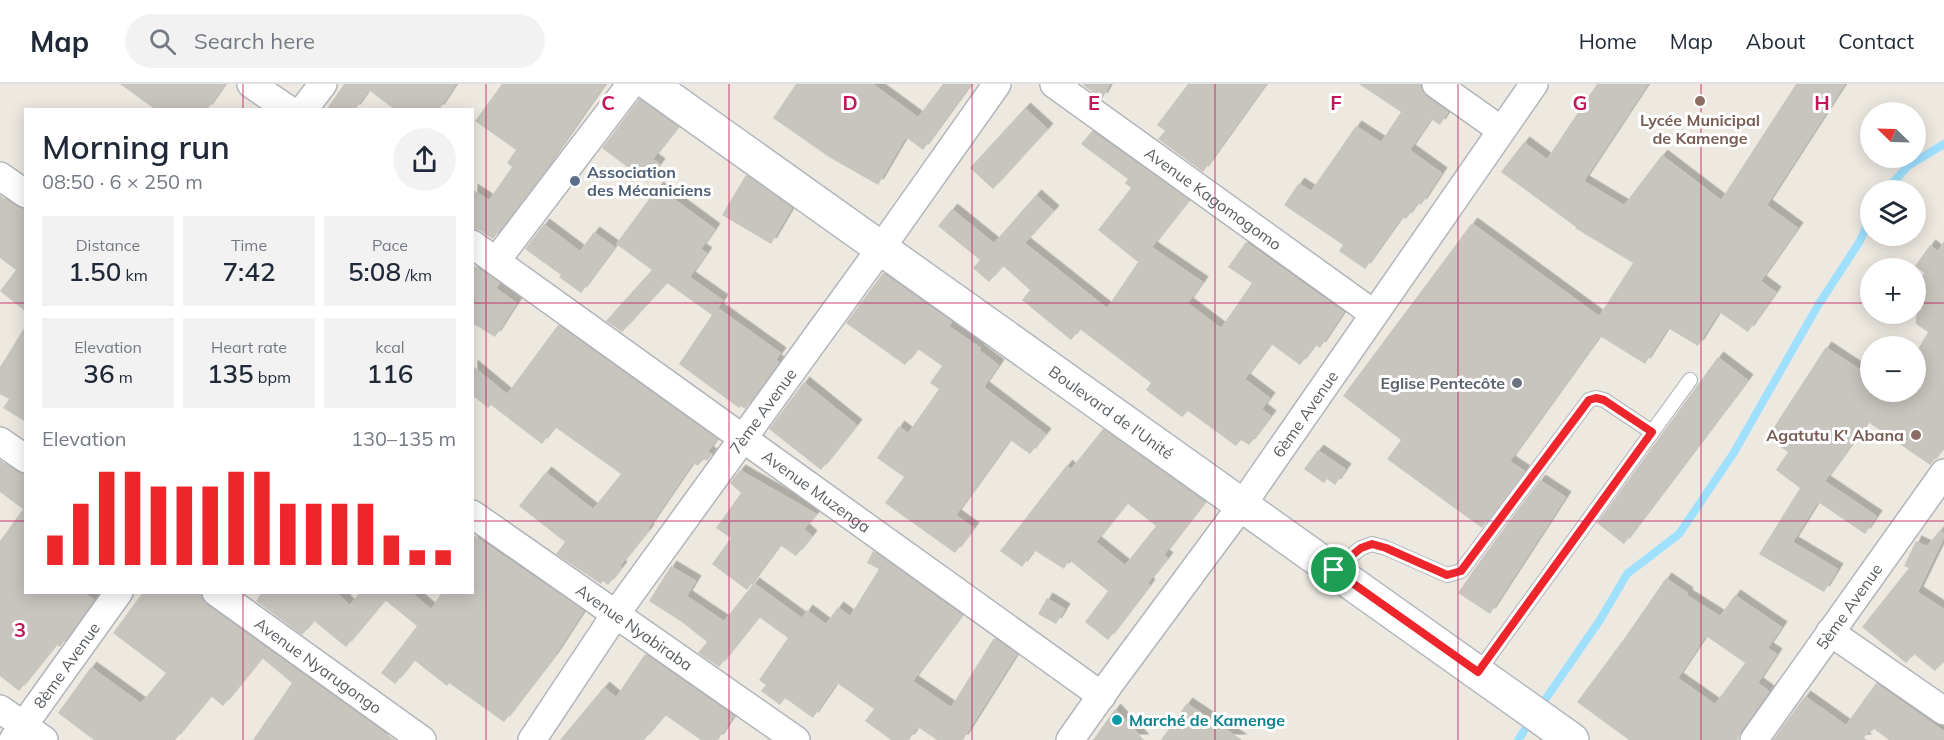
<!DOCTYPE html>
<meta charset="utf-8">
<style>
:root{--surface:#fff;--page:#f2f2f3;--text:#1f2937;--muted:#747a83;--line:#e0e1e3;--accent:#ee262c}
body{margin:0;font-family:Mulish,sans-serif;background:var(--page);color:var(--text);height:100vh;display:flex;flex-direction:column;font-size:22px;white-space:nowrap}
*{box-sizing:border-box;margin:0}
p{font-size:20px;color:var(--muted)}
.icon{flex:none;width:33px;height:33px;fill:none;stroke:currentColor;stroke-width:2;stroke-linecap:round;stroke-linejoin:round}
.map{position:relative;flex:1;overflow:hidden}
.drawer{position:absolute;left:24px;top:24px;width:450px;height:486px;display:flex;flex-direction:column;background:var(--surface);border-radius:0px;box-shadow:0 3px 15px #0003}
.drawer>*{flex:none}
.needle{width:39px;rotate:293deg}
.controls{position:absolute;left:1860px;top:18px;display:grid;gap:12px}
.controls a{display:grid;place-items:center;width:66px;height:66px;border-radius:50%;background:var(--surface);box-shadow:0 3px 15px #0003;font-size:30px}
.pin{position:absolute;display:grid;place-items:center;width:51px;height:51px;color:#fff;margin:-26px;border:3px solid #fff;border-radius:50%;box-shadow:0 2px 6px #0007}
.round{display:grid;place-items:center;flex:none;width:63px;height:63px;border-radius:32px;background:var(--page)}
.overview{display:flex;align-items:center;justify-content:space-between;height:102px;padding:0 18px}
h1{font-size:33px;font-weight:600;line-height:45px}
.stats{display:grid;grid-template-columns:repeat(3,1fr);gap:9px;height:102px;padding:6px 18px}
.stats div{display:grid;align-content:center;border-radius:0px;background:var(--page);text-align:center}
.stats b{font-size:26px;font-weight:600}
.stats small{font-size:16px;font-weight:400}
.stats p{font-size:16px}
.chart{height:168px;padding:12px 18px}
.chart p{display:flex;justify-content:space-between}
.chart svg{width:100%;height:108px;margin-top:6px;stroke:var(--accent);stroke-width:6}
header{display:flex;align-items:center;gap:36px;box-sizing:border-box;height:84px;padding:0 30px;background:var(--surface);border-bottom:2px solid var(--line)}
header strong{font-size:28px}
nav{display:flex;gap:33px;margin-inline-start:auto;font-size:21px}
.search{width:420px;height:54px;background:var(--page);display:flex;align-items:center;gap:15px;box-sizing:border-box;padding:0 21px;border-radius:33px;color:var(--muted);font-size:22px}
.map>svg:first-child{display:block}
.lines{fill:none;stroke-linecap:round;stroke-linejoin:round}
.stream{stroke:#9fe0ff;stroke-width:8}
.building{fill:#c8c4be;fill-rule:evenodd;filter:url(#shadow)}
.lane-casing{stroke:#b2b5b9;stroke-width:16}
.street-casing{stroke:#b2b5b9;stroke-width:30}
.secondary-casing{stroke:#b3b8bc;stroke-width:36}
.lane{stroke:#fff;stroke-width:14}
.street{stroke:#fff;stroke-width:27}
.secondary{stroke:#fff;stroke-width:33}
.route-casing{stroke:#fff;stroke-width:12}
.route{stroke:#ee262c;stroke-width:8}
.grid{fill:none;stroke:#c2185b;stroke-width:1.5;stroke-opacity:0.55}
.education-dot{fill:#8d6e63;stroke:#fff;stroke-width:2}
.service-dot{fill:#5c6f8a;stroke:#fff;stroke-width:2}
.worship-dot{fill:#6b7280;stroke:#fff;stroke-width:2}
.culture-dot{fill:#0f9aa8;stroke:#fff;stroke-width:2}
.labels{text-anchor:middle;dominant-baseline:central;stroke-width:6;stroke-linejoin:round;paint-order:stroke}
.education-label{font-size:16px;font-weight:bold;fill:#785e54;stroke:#fff}
.service-label{font-size:16px;font-weight:bold;fill:#4e5e75;stroke:#fff;text-anchor:start}
.street-label{font-size:16px;fill:#5a5f63;stroke:#fff}
.worship-label{font-size:16px;font-weight:bold;fill:#5b616d;stroke:#fff;text-anchor:end}
.culture-label{font-size:16px;font-weight:bold;fill:#0d838f;stroke:#fff;text-anchor:start}
.grid-label{font-size:20px;text-anchor:middle;font-weight:bold;fill:#c2185b;stroke:#fff;stroke-width:6;stroke-linejoin:round;paint-order:stroke}
</style>
<header>
<strong>Map</strong>
<div class="search"><svg class="icon" aria-label="search" viewBox="0 0 24 24"><circle cx="10" cy="10" r="6"/><path d="M15 15l6 6"/></svg>Search here</div>
<nav><a>Home</a><a>Map</a><a>About</a><a>Contact</a></nav>
</header>
<div class="map">
<svg width="1944" height="656" viewBox="0 0 1944 656">
<defs>
<filter id="shadow"><feDropShadow dx="5.5" dy="-5.5" stdDeviation="0" flood-color="#0004"/></filter>
</defs>
<rect width="100%" height="100%" fill="#ede9e1"/>
<g class="lines">
<g class="stream">
<polyline points="1886,106 1908,82 1944,60"/>
<polyline points="1540,623 1600,536 1627,490 1679,450 1733,370 1817,223 1860,157 1870,133"/>
<polyline points="1518,656 1532,635"/>
</g>
</g>
<g class="building">
<polygon points="120,0 225,0 207,26 156,26"/>
<polygon points="344,0 456,0 439,26 395,26 369,6 355,26 326,26"/>
<polygon points="502,0 605,0 545,86 493,155 481,147 472,144 472,105 489,116 512,83 507,79 516,66 475,37"/>
<polygon points="796,0 873,0 918,33 943,0 971,0 923,66 907,54 905,55 878,101 829,73 773,34"/>
<polygon points="1084,0 1110,0 1102,15 1083,1"/>
<polygon points="1188,0 1266,0 1203,88 1158,55 1165,47 1157,41"/>
<polygon points="1359,0 1420,0 1422,7 1426,12 1448,28 1440,41 1431,35 1410,66 1442,89 1421,121 1418,118 1406,135 1402,133 1365,185 1339,167 1343,161 1284,121 1299,99 1311,107 1356,42 1381,58 1401,28"/>
<polygon points="1597,0 1648,0 1584,97 1624,121 1662,71 1721,116 1796,0 1845,0 1767,121 1798,144 1761,197 1776,208 1748,248 1719,228 1698,262 1668,244 1645,280 1600,252 1510,377 1525,387 1482,444 1387,375 1401,356 1343,312 1472,139 1599,232 1633,179 1575,144 1576,143 1501,88 1524,58 1547,75"/>
<polygon points="639,15 678,43 653,75 660,80 647,98 602,64"/>
<polygon points="1025,24 1048,45 993,105 970,84"/>
<polygon points="1092,47 1189,116 1152,163 1203,198 1188,219 1221,244 1252,199 1228,183 1246,158 1344,228 1320,264 1315,261 1300,281 1271,260 1245,295 1270,314 1262,325 1271,332 1249,361 1241,356 1236,362 1188,327 1182,333 1146,306 1151,299 1080,245 1071,256 1022,216 1030,206 1003,182 989,198 973,184 980,176 938,142 952,125 994,159 1036,111 1054,127 1025,159 1107,224 1138,178 1098,146 1131,104 1125,99 1128,95 1081,60"/>
<polygon points="746,91 792,124 771,160 722,131"/>
<polygon points="658,103 715,145 701,165 707,169 690,193 723,216 718,224 781,269 776,276 779,278 745,325 741,322 739,324 679,280 712,231 667,199 622,248 606,237 652,186 616,160"/>
<polygon points="0,111 17,123 26,126 26,228 0,207 16,186 0,174"/>
<polygon points="544,140 580,167 594,148 615,163 581,209 559,193 561,191 525,165"/>
<polygon points="1944,157 1944,364 1930,381 1868,338 1825,397 1877,432 1865,450 1818,418 1793,458 1838,485 1824,508 1759,470 1800,404 1776,386 1788,368 1767,354 1826,263 1870,292 1870,308 1916,308 1916,269 1928,248 1916,240 1916,204 1924,189 1915,182 1930,161 1938,167"/>
<polygon points="472,180 500,199 496,204 517,219 495,253 472,239"/>
<polygon points="883,189 952,238 949,242 981,264 979,266 999,281 984,303 1046,350 1030,370 1010,356 956,431 974,444 955,469 885,419 904,393 877,374 899,342 908,349 939,305 930,299 942,282 918,265 905,281 846,239"/>
<polygon points="26,241 26,338 3,324 9,315 0,310 0,283"/>
<polygon points="558,241 717,355 708,368 712,370 707,377 704,374 698,382 693,379 648,445 649,446 620,482 622,483 608,501 603,497 601,500 556,470 565,458 519,422 546,388 593,425 621,390 555,343 542,360 491,321 488,324 472,311 472,281 507,310"/>
<polygon points="1718,273 1748,296 1624,460 1597,439"/>
<polygon points="804,298 857,341 821,386 769,345"/>
<path d="M1103,345L1205,418L1164,471L1168,474L1148,499L1150,501L1108,556L1085,538L1108,507L1069,476L1064,485L1034,466L1022,483L1000,467L1067,381L1071,385ZM1127,419L1156,442L1125,481L1096,458Z"/>
<polygon points="1318,366 1346,385 1335,401 1327,395 1324,399 1304,385"/>
<polygon points="0,376 17,388 26,391 26,508 84,508 94,516 60,563 56,561 19,607 0,592 0,457 23,425 0,408"/>
<polygon points="740,386 817,430 804,445 812,452 796,472 780,461 747,506 712,480 731,454 716,444 741,409 730,399"/>
<polygon points="1540,396 1566,413 1490,530 1458,509 1477,481"/>
<polygon points="1940,446 1944,449 1944,454 1918,508 1944,525 1944,577 1935,587 1914,570 1906,579 1862,543 1909,484 1904,482 1916,457 1927,462"/>
<polygon points="472,450 584,527 554,573 504,638 449,599 447,602 414,576 395,600 381,589 417,542 385,516 346,563 314,537 302,551 256,517 262,508 336,508 350,521 360,508 411,508 431,525 442,508 472,508"/>
<polygon points="873,467 962,531 913,597 951,623 994,554 1017,570 963,656 937,656 918,643 909,656 891,656 865,637 874,625 837,599 813,634 785,614 780,621 761,607 766,601 759,596 788,554 759,533 719,583 698,569 707,558 682,538 649,517 671,482 696,497 687,512 724,537 754,499 802,534 807,526 826,540 838,523 850,532 879,485 867,479"/>
<path d="M1666,494L1688,509L1687,511L1720,532L1735,511L1782,543L1768,564L1777,570L1758,599L1769,607L1741,647L1738,656H1629L1577,618L1624,555ZM1706,552L1745,579L1715,620L1678,594Z"/>
<polygon points="143,508 201,508 202,515 207,521 395,656 253,656 292,599 262,574 223,622 211,612 175,656 94,656 58,629 91,583 141,619 166,589 113,549"/>
<polygon points="1047,514 1065,525 1056,540 1038,530"/>
<polygon points="645,570 734,632 718,656 701,656 665,631 644,656 560,656 604,603 616,613"/>
<polygon points="1876,599 1944,647 1944,656 1889,656 1874,645 1872,647 1870,646 1864,654 1867,656 1773,656 1805,612 1846,641"/>
<polygon points="1187,619 1242,656 1161,656"/>
<polygon points="1115,625 1144,656 1093,656"/>
</g>
<g class="lines">
<g class="lane-casing">
<g id="lane">
<polyline points="1334,486 1361,464 1372,460 1386,464 1447,491 1461,487 1589,316 1596,314 1604,316 1652,348"/>
<polyline points="1478,588 1690,296"/>
</g>
</g>
<g class="street-casing">
<g id="street">
<polyline points="251,0 289,26"/>
<path id="s1" d="M1054,0L1374,230"/>
<polyline points="1436,0 1501,46"/>
<polyline points="303,26 323,0"/>
<polyline points="0,92 26,110"/>
<path id="s2" d="M472,160L1102,612"/>
<polyline points="496,177 631,0"/>
<polyline points="0,357 26,375"/>
<path id="s3" d="M472,430L796,656"/>
<path id="s4" d="M216,508L422,656"/>
<polyline points="1830,548 1944,627"/>
<polyline points="0,625 44,656"/>
<path id="s5" d="M13,656L119,508"/>
<path id="s6" d="M532,656L615,531L881,164L997,0"/>
<path id="s7" d="M1070,656L1111,598L1242,421L1534,0"/>
<path id="s8" d="M1754,656L1944,389"/>
</g>
</g>
<g class="secondary-casing">
<g id="secondary">
<path id="s9" d="M650,0L1572,656"/>
</g>
</g>
<use href="#lane" class="lane"/>
<use href="#street" class="street"/>
<use href="#secondary" class="secondary"/>
</g>
<g class="lines">
<g class="route-casing">
<polygon id="route" points="1596,314 1604,316 1652,348 1478,588 1334,486 1361,464 1372,460 1386,464 1447,491 1461,487 1589,316"/>
</g>
<use href="#route" class="route"/>
</g>
<path class="grid" d="M243,0V26M486,0V656M729,0V656M972,0V656M1215,0V656M1458,0V656M1701,0V656M0,219H26M472,219H1870M1916,219H1944M0,437H26M472,437H1944M243,508V656"/>
<g class="education-dot">
<circle cx="1700" cy="17" r="6"/>
<circle cx="1916" cy="351" r="6"/>
</g>
<circle class="service-dot" cx="575" cy="97" r="6"/>
<circle class="worship-dot" cx="1517" cy="299" r="6"/>
<circle class="culture-dot" cx="1117" cy="636" r="6"/>
<g class="labels">
<g class="education-label">
<text x="1700" y="36">Lycée Municipal<tspan x="1700" dy="18">de Kamenge</tspan></text>
<text x="1904" y="351" text-anchor="end">Agatutu K' Abana</text>
</g>
<g class="service-label">
<text x="587" y="88">Association<tspan x="587" dy="18">des Mécaniciens</tspan></text>
</g>
<g class="street-label">
<text stroke="none"><textPath href="#s1" startOffset="196">Avenue Kagomogomo</textPath></text>
<text stroke="none"><textPath href="#s6" startOffset="402">7ème Avenue</textPath></text>
<text stroke="none"><textPath href="#s9" startOffset="566">Boulevard de l'Unité</textPath></text>
<text stroke="none"><textPath href="#s7" startOffset="402">6ème Avenue</textPath></text>
<text stroke="none"><textPath href="#s2" startOffset="424">Avenue Muzenga</textPath></text>
<text stroke="none"><textPath href="#s8" startOffset="164">5ème Avenue</textPath></text>
<text stroke="none"><textPath href="#s3" startOffset="198">Avenue Nyabiraba</textPath></text>
<text stroke="none"><textPath href="#s5" startOffset="92">8ème Avenue</textPath></text>
<text stroke="none"><textPath href="#s4" startOffset="126">Avenue Nyarugongo</textPath></text>
</g>
<g class="worship-label">
<text x="1505" y="299">Eglise Pentecôte</text>
</g>
<g class="culture-label">
<text x="1129" y="636">Marché de Kamenge</text>
</g>
</g>
<g class="grid-label">
<text x="608" y="26">C</text>
<text x="850" y="26">D</text>
<text x="1094" y="26">E</text>
<text x="1336" y="26">F</text>
<text x="1580" y="26">G</text>
<text x="1822" y="26">H</text>
<text x="20" y="553">3</text>
</g>
</svg>
<div class="controls">
<a><svg class="needle" viewBox="-14 -14 28 28"><path d="M0-13l5 13h-10z" fill="#e53935"/><path d="M0 13l5-13h-10z" fill="#747a83"/></svg></a>
<a><svg class="icon" aria-label="layers" viewBox="0 0 24 24"><path d="M12 4l9 5-9 5-9-5zM3 14l9 5 9-5"/></svg></a>
<a>+</a>
<a>−</a>
</div>
<div class="pin" style="left:1334px;top:486px;background:#1e9e55"><svg class="icon" aria-label="arrive" viewBox="0 0 24 24"><path d="M6 21V4h12l-3 4 3 4H6"/></svg></div>
<section class="drawer">
<div class="overview"><div><h1>Morning run</h1><p>08:50 · 6 × 250 m</p></div><a class="round"><svg class="icon" aria-label="share" viewBox="0 0 24 24"><path d="M12 15V3M7 8l5-5 5 5M5 13v7h14v-7"/></svg></a></div>
<div class="stats">
<div><p>Distance</p><b>1.50<small> km</small></b></div>
<div><p>Time</p><b>7:42</b></div>
<div><p>Pace</p><b>5:08<small> /km</small></b></div>
</div>
<div class="stats">
<div><p>Elevation</p><b>36<small> m</small></b></div>
<div><p>Heart rate</p><b>135<small> bpm</small></b></div>
<div><p>kcal</p><b>116</b></div>
</div>
<div class="chart"><p><span>Elevation</span>130–135 m</p>
<svg viewBox="0 0 160 44" preserveAspectRatio="none"><path d="M5 44V32M15 44V19M25 44V6M35 44V6M45 44V12M55 44V12M65 44V12M75 44V6M85 44V6M95 44V19M105 44V19M115 44V19M125 44V19M135 44V32M145 44V38M155 44V38"/></svg>
</div>
</section>
</div>
